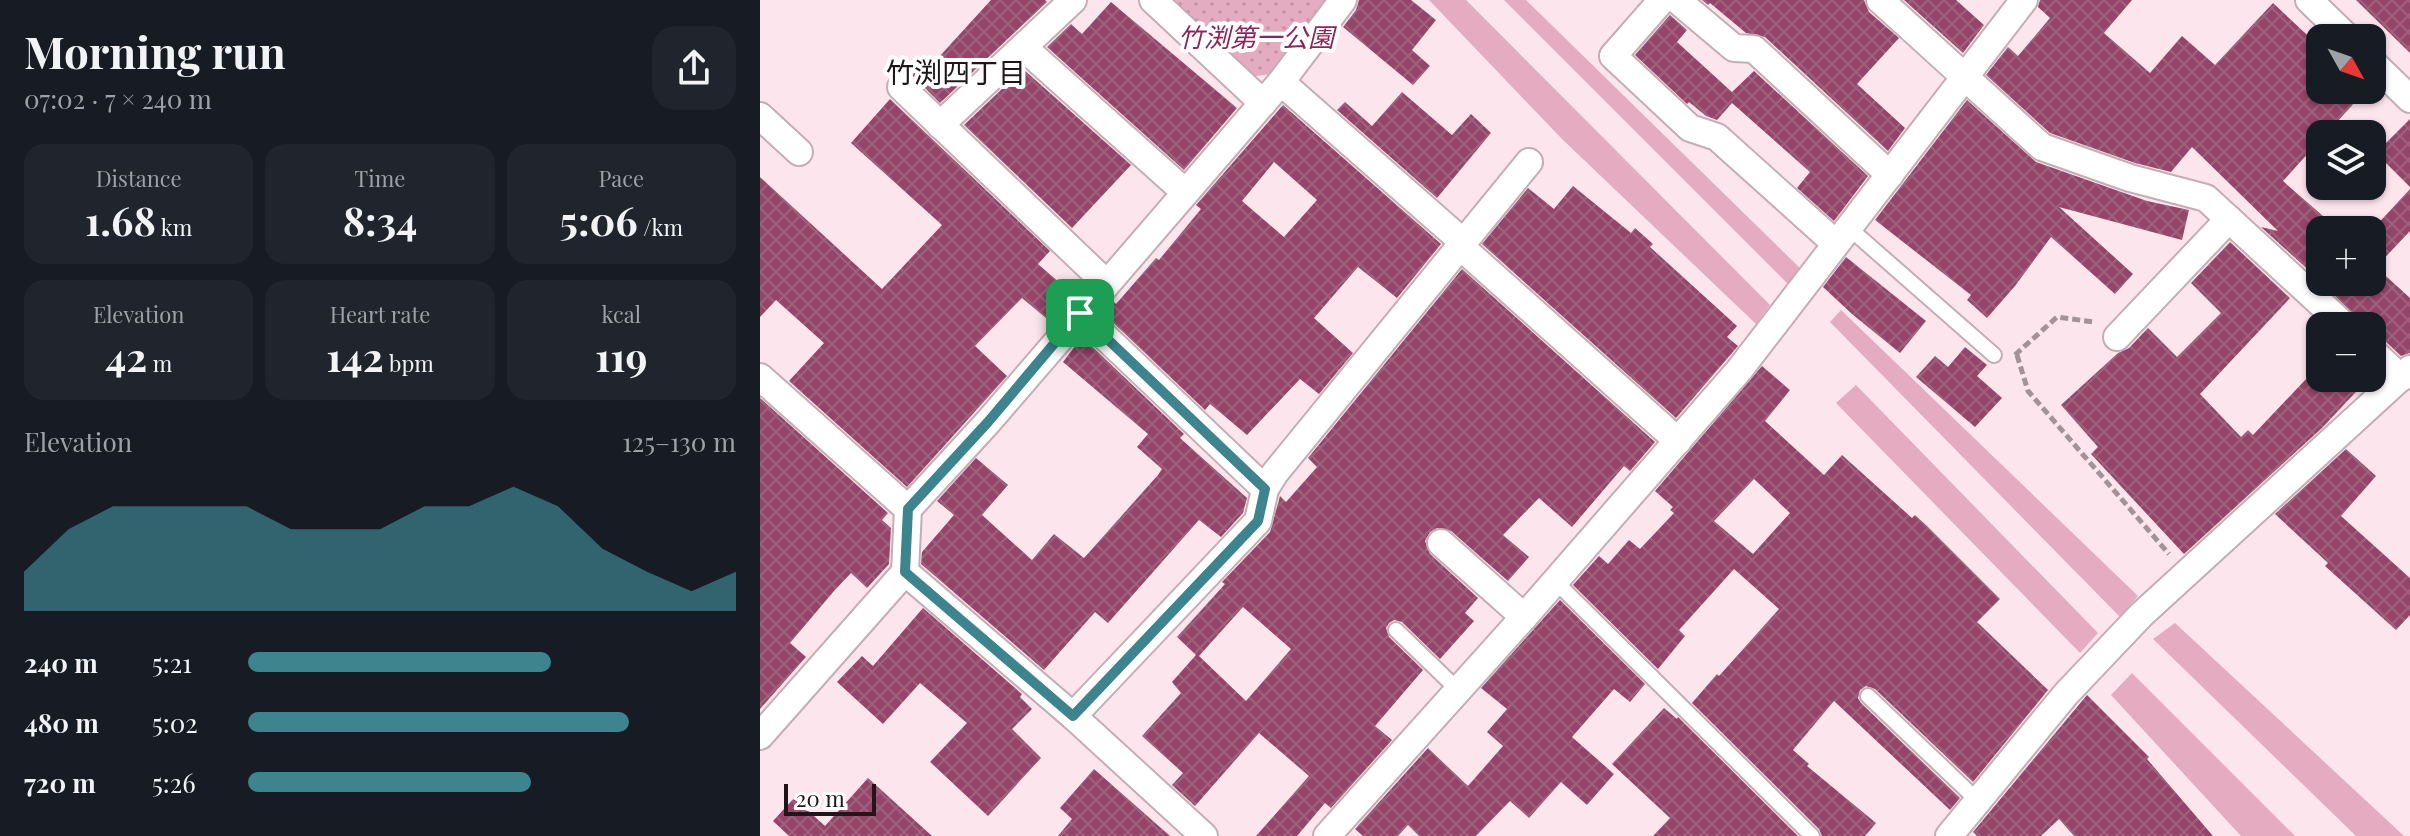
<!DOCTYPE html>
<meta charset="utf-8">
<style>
:root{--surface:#171b24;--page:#20242c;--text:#f1f3f6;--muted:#9ea1a6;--accent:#3d848e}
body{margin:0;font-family:"Playfair Display","Noto Sans JP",serif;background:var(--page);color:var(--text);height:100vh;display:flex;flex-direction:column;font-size:30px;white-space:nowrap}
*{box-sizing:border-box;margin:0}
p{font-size:26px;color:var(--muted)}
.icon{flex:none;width:44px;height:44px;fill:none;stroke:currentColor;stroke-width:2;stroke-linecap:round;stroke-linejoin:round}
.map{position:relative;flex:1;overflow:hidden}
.side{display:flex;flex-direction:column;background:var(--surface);width:760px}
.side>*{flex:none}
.needle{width:52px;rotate:130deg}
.fabs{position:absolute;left:1546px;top:24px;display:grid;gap:16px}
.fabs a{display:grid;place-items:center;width:80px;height:80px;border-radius:16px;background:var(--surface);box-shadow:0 2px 6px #0004;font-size:40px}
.scale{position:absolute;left:24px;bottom:20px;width:92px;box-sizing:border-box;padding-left:8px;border:4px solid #1e1619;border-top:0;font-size:22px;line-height:28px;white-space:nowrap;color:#1e1619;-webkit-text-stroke:6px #fff;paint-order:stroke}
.pin{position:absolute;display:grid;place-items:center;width:68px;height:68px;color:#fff;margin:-34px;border-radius:16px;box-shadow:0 4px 12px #0006}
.round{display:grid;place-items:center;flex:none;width:84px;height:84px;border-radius:24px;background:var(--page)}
.summary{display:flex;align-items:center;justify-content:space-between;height:136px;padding:0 24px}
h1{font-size:44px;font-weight:700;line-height:60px}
.stats{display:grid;grid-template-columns:repeat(3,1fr);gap:12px;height:136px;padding:8px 24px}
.stats div{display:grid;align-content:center;border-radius:20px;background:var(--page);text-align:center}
.stats b{font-size:40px;font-weight:700}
.stats small{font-size:22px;font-weight:400}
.stats p{font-size:22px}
.chart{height:224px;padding:16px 24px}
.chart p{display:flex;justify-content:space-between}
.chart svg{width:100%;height:144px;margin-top:8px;fill:var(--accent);opacity:.7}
ul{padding:0 24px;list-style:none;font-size:26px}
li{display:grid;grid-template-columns:128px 96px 1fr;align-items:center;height:60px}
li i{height:20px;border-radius:10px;background:var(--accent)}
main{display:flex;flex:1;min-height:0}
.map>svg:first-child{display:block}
.grass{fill:#e4abc1}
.park{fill:url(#park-dots)}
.building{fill:url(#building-cross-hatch);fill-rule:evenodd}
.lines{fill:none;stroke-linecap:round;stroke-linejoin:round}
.lane-casing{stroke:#c4adb5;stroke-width:18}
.street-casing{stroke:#c4adb5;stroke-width:30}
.path{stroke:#a39298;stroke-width:5;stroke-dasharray:8 4;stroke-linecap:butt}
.lane{stroke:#fff;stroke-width:14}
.street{stroke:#fff;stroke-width:26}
.route-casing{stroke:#fff;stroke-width:16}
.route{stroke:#3d848e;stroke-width:10}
.labels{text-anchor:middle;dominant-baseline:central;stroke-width:8;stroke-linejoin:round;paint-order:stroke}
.park-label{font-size:26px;font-style:italic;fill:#8c265a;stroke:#fff}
.neighbourhood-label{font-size:28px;fill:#1e1619;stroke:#fff}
</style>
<main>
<section class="side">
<div class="summary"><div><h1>Morning run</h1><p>07:02 · 7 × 240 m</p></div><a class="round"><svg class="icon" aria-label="share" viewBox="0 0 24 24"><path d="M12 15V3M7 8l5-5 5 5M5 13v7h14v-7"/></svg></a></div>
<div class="stats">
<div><p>Distance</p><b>1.68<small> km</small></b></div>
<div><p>Time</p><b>8:34</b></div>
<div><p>Pace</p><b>5:06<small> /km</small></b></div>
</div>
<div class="stats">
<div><p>Elevation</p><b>42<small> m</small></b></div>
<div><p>Heart rate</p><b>142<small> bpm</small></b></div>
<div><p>kcal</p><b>119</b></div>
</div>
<div class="chart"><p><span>Elevation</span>125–130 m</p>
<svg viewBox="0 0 160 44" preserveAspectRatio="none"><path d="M0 44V32L10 19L20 12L30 12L40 12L50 12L60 19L70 19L80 19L90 12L100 12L110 6L120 12L130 25L140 32L150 38L160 32V44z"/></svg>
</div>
<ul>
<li><b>240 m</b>5:21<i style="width:62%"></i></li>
<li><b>480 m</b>5:02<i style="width:78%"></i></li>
<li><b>720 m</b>5:26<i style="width:58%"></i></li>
</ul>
</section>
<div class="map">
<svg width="1650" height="836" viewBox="0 0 1650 836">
<defs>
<pattern id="park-dots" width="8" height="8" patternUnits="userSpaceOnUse" patternTransform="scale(2)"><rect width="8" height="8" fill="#e4abc1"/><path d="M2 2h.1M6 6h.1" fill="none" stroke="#c392a5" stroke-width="1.8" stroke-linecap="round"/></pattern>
<pattern id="building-cross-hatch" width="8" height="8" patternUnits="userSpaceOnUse" patternTransform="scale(2)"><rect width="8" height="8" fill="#954569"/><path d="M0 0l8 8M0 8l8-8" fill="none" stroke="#9f627d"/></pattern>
</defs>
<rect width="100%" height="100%" fill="#fde5ee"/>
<g class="grass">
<polygon points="669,0 706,0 1010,305 996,324 802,139"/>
<polygon points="744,0 766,0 1043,271 1030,286"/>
<polygon points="1081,310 1378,596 1360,617 1070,322"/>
<polygon points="1096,385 1338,633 1320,653 1076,403"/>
<polygon points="1415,623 1644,836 1596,836 1393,639"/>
<polygon points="1372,673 1535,836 1481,836 1351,695"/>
</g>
<polygon class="park" points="408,0 570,0 511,74 489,77"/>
<g class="building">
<polygon points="231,0 285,0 287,2 180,103 152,75 163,64 168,69"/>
<polygon points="599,0 651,0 676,20 652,50 670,66 653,85 583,27 596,10"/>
<polygon points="942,0 1104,0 1109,12 1139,38 1097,84 1145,128 1128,151 1005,37 986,33 950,3 948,5"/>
<polygon points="1144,0 1196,0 1224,25 1203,53"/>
<polygon points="1280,0 1372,0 1344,33 1390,73 1422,36 1455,65 1513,3 1560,47 1560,90 1606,90 1566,134 1560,134 1560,140 1523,181 1579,230 1560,230 1560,272 1557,269 1553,274 1501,227 1518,231 1432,147 1411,172 1375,163 1290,133 1226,75 1248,47 1258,56 1290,18 1278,7"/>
<polygon points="1596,0 1650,0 1650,53"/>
<polygon points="351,2 477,108 424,170 287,47 311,24 322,34"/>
<polygon points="910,15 927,30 917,42 972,92 994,71 1108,176 1074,221 1037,188 1050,172 972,103 957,120 946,116 929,102 927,104 875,55"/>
<polygon points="263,69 371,165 312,228 204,125"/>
<polygon points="642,92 692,135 711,114 731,133 677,198 577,110 585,102 612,126"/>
<polygon points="130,99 290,251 278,264 315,296 292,323 262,298 215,346 247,376 147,487 29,381 64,343 16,300 0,317 0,177 122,289 182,225 91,143"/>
<polygon points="1207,100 1276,162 1387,201 1429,210 1422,240 1299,207 1373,274 1355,294 1291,237 1255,286 1227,318 1207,300 1211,295 1115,220"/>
<path d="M523,105L681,244L637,298L598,267L554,318L593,353L559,394L540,379L487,435L450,404L445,410L343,313L353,301L356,304L396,258L399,260L441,209L436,205ZM514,162L557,200L524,237L482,201Z"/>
<polygon points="1650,119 1650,187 1616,153"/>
<polygon points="813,186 871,233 875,228 893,244 890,247 977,326 967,337 978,346 916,418 722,244 768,188 794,209"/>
<polygon points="1650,189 1650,231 1616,267 1650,298 1650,353 1641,356 1623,339 1612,335 1612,326 1605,326 1561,282 1612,282 1612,230"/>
<polygon points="1470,242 1530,298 1440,394 1481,437 1488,430 1493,435 1547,378 1609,378 1562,428 1424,554 1331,454 1338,447 1301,405 1358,353 1369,348 1388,328 1417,357 1461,313 1431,283"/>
<polygon points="1086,257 1166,321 1140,353 1092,314 1063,287"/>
<path d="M702,269L895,442L870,471L864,466L812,527L779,498L743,535L769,557L748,581L691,531L677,528L670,532L665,541L670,554L718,598L705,613L714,621L680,659L642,622L634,620L629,623L626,628L629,637L663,670L615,726L632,740L571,808L565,803L537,836H496L549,776L499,733L435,806L412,785L423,773L382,736L421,693L412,682L436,655L417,637L465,584L462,582L510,532L520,496L526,502L557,467L548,458ZM483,607L531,649L486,701L439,656Z"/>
<polygon points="322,337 424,434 420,438 487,498 483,513 461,537 439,520 348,623 335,612 284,670 161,564 162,552 194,515 177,501 216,458 248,485 222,515 272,560 294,534 324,558 398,475 402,469 377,447 388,434 303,362"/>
<polygon points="1205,347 1227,365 1217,376 1242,398 1215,427 1156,377 1175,356 1188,367"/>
<path d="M1002,366L1030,390L1005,421L1064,475L1082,455L1152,518L1155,515L1166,525L1240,599L1217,622L1288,690L1213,782L1115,689L1106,686L1100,690L1098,698L1101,703L1200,798L1190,810L1074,701L1033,750L1049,764L1047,766L1116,823L1105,836H1062L1059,829L932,703L957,674L959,676L1019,609L974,569L919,630L925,636L898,669L813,585L839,556L848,564L869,540L880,549L914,513L910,510L913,507L895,491ZM994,479L1030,513L993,554L954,521Z"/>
<polygon points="0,398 128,513 122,520 131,528 129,564 107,588 91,573 74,591 30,643 46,657 0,709"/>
<polygon points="1586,449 1616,476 1581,516 1650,578 1650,615 1636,630 1565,566 1568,563 1515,514"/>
<polygon points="800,600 885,684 870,702 854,689 812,737 854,774 827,805 801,782 769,818 750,801 716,836 659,836 648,825 638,836 603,836 595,829 668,748 708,786 743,746 727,732 747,709 721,688"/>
<polygon points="163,608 262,694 260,697 272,709 252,729 281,758 228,816 170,762 207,723 160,683 123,724 77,682 102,656 113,666"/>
<polygon points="1327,695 1389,757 1387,759 1453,836 1314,836 1299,819 1281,836 1217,836 1213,832"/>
<polygon points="904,708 917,719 918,717 1038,836 893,836 910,818 852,764"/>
<polygon points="334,769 410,836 298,836 312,819 300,808"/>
<polygon points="108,778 172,836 29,836 13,821 34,798 65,826"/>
</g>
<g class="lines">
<g class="lane-casing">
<g id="lane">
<polyline points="1088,227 1234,355"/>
<polyline points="794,580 1052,836"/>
<polyline points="636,630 698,690"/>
<polyline points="1108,696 1218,801"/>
</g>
</g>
<g class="street-casing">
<g id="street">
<polyline points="393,0 503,103"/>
<polyline points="902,0 853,56 930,128 957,137 1075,243"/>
<polyline points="917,0 974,48 994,49 1130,175"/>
<polyline points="1120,0 1282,147 1370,178 1446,198 1585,326"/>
<polyline points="1549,0 1588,38"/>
<polyline points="263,47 425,192"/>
<polyline points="1612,62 1650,99"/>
<polyline points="521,82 703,242"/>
<polyline points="141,87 346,283"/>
<polyline points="0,116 39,152"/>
<polyline points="180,125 313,0"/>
<polyline points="700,246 918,441"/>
<polyline points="320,313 505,489"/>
<polyline points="1357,337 1469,219"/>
<polyline points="1612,351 1641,378"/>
<polyline points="0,377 148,509"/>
<polyline points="681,543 764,617"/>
<polyline points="145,572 313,716 444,836"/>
<polyline points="313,716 498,521 505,489 515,473 769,162"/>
<polyline points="0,736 145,572 148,509 228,422 521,82 583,0"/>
<polyline points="567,836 764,617 980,369 1264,0"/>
<polyline points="1189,836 1306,694 1381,615 1650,369"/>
</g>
</g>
<g class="path">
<polyline points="1255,355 1297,317 1334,322"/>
<polyline points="1257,355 1268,391 1409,554"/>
</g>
<use href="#lane" class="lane"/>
<use href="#street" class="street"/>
</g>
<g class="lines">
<g class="route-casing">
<polygon id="route" points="320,313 505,489 498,521 313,716 145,572 148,509 228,422"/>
</g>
<use href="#route" class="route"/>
</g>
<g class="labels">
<g class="park-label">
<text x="496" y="36">竹渕第一公園</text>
</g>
<g class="neighbourhood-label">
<text x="196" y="71">竹渕四丁目</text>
</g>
</g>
</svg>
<div class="fabs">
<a><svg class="needle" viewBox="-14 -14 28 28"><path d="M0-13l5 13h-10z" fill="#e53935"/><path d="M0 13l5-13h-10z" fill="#9ea1a6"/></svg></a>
<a><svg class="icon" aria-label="layers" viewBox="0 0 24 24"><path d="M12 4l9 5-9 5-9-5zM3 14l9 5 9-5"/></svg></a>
<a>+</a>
<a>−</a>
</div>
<div class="scale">20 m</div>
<div class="pin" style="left:320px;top:313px;background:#1e9e55"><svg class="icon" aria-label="arrive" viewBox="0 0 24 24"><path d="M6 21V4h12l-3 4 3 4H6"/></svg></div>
</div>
</main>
